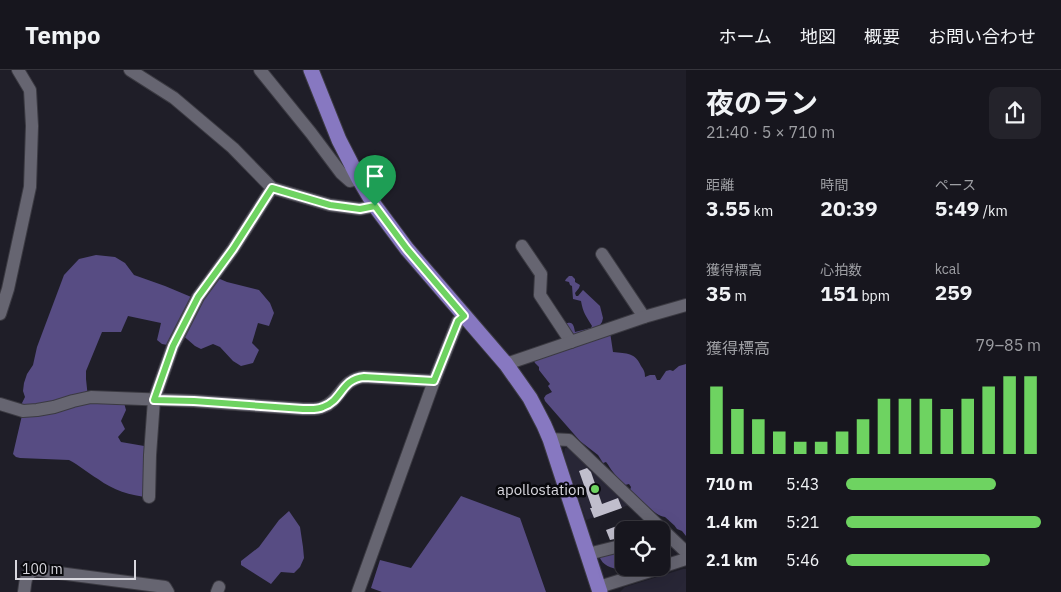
<!DOCTYPE html>
<html lang="ja">
<meta charset="utf-8">
<style>
:root{--surface:#17161e;--page:#24232b;--text:#f1f3f6;--muted:#9e9fa4;--line:#36353c;--accent:#6ed361}
body{margin:0;font-family:"IBM Plex Sans","Noto Sans JP",sans-serif;background:var(--page);color:var(--text);height:100vh;display:flex;flex-direction:column;font-size:19px;white-space:nowrap}
*{box-sizing:border-box;margin:0}
p{font-size:16px;color:var(--muted)}
.icon{flex:none;width:28px;height:28px;fill:none;stroke:currentColor;stroke-width:2;stroke-linecap:round;stroke-linejoin:round}
.map{position:relative;flex:1;overflow:hidden}
.drawer{display:flex;flex-direction:column;background:var(--surface);width:375px}
.drawer>*{flex:none}
.buttons{position:absolute;left:615px;top:451px;display:grid;gap:10px}
.buttons a{display:grid;place-items:center;width:55px;height:55px;border-radius:10px;background:var(--surface);box-shadow:0 5px 20px #0002,0 0 0 1px var(--line);font-size:25px}
.scale{position:absolute;left:15px;bottom:12px;width:121px;box-sizing:border-box;padding-left:5px;border:2px solid #d8d7de;border-top:0;font-size:14px;line-height:18px;white-space:nowrap;color:#d8d7de;-webkit-text-stroke:4px #09090d;paint-order:stroke}
.pin{position:absolute;display:grid;place-items:center;width:42px;height:42px;color:#fff;margin:-51px -21px;border-radius:50% 50% 50% 0;rotate:-45deg;box-shadow:0 0 5px #0007}
.pin .icon{rotate:45deg}
.round{display:grid;place-items:center;flex:none;width:52px;height:52px;border-radius:10px;background:var(--page)}
.summary{display:flex;align-items:center;justify-content:space-between;height:85px;padding:0 20px}
h1{font-size:28px;font-weight:700;line-height:38px}
.metrics{display:grid;grid-template-columns:repeat(3,1fr);gap:8px;height:85px;padding:5px 20px}
.metrics div{display:grid;align-content:center}
.metrics b{font-size:21px;font-weight:700}
.metrics small{font-size:14px;font-weight:400}
.metrics p{font-size:14px}
.chart{height:140px;padding:10px 20px}
.chart p{display:flex;justify-content:space-between}
.chart svg{width:100%;height:90px;margin-top:5px;stroke:var(--accent);stroke-width:6}
ul{padding:0 20px;list-style:none;font-size:16px}
li{display:grid;grid-template-columns:80px 60px 1fr;align-items:center;height:38px}
li i{height:12px;border-radius:6px;background:var(--accent)}
header{display:flex;align-items:center;gap:30px;box-sizing:border-box;height:70px;padding:0 25px;background:var(--surface);border-bottom:1px solid var(--line)}
header strong{font-size:24px}
nav{display:flex;gap:28px;margin-inline-start:auto;font-size:18px}
main{display:flex;flex:1;min-height:0}
.map>svg:first-child{display:block}
.built{fill:#282636}
.forest{fill:#574c83}
.building{fill:#c0becc}
.lines{fill:none;stroke-linecap:round;stroke-linejoin:round}
.minor-casing{stroke:#3b3a42;stroke-width:14}
.major-casing{stroke:#3b3a42;stroke-width:17}
.minor{stroke:#666571;stroke-width:12}
.major{stroke:#8778c1;stroke-width:15}
.route-casing{stroke:#fff;stroke-width:10}
.route{stroke:#6ed361;stroke-width:6}
.poi-dot{fill:#6ed361;stroke:#09090d;stroke-width:2}
.labels{text-anchor:middle;dominant-baseline:central;stroke-width:5;stroke-linejoin:round;paint-order:stroke}
.poi-label{font-size:15px;fill:#d8d7de;stroke:#09090d;text-anchor:end}
</style>
<header>
<strong>Tempo</strong>
<nav><a>ホーム</a><a>地図</a><a>概要</a><a>お問い合わせ</a></nav>
</header>
<main>
<div class="map">
<svg width="686" height="522" viewBox="0 0 686 522">
<rect width="100%" height="100%" fill="#1f1e28"/>
<g class="built">
<polygon points="565,378 575,379 629,435 586,450 564,385"/>
<polygon points="683,499 686,499 686,522 620,522 625,517"/>
</g>
<g class="forest">
<path d="M96,185L115,187L125,193L134,205L165,216L196,229L213,206L227,212L259,220L270,233L274,243L269,256L258,253L252,273L259,280L253,293L241,296L233,291L220,277L213,274L201,279L195,276L180,263L173,276L162,274L157,270L161,253L128,246L121,262H102L86,301V309L88,328L123,329L126,340L121,351L125,359L118,367L121,372L150,377L149,427C130,426 113,420 98,409C88,403 79,395 69,390L20,388L16,387L13,384L23,341L22,333L25,327L23,321L24,313L27,304L33,295L37,277L64,205L79,189Z"/>
<path d="M569,206H572L575,209V212L580,215L579,218L575,223L576,226H578L583,220L600,236L603,248L602,252L600,255L610,262L613,282C627,284 635,282 641,296C644,300 645,302 645,307L650,305H655L657,310H660L666,301L670,300L673,301L679,296L686,294V466L682,461L677,459C674,454 669,451 665,447C655,445 649,437 642,431C638,427 634,424 630,420L631,417L629,414L625,415C621,411 616,407 613,402C610,399 609,395 606,392L603,393L598,385L580,371L545,331L544,328L546,325L552,322L548,316L550,314L539,300V297L535,293L533,289L561,274L565,254C573,250 574,256 575,262L591,258L592,256C586,246 583,243 581,231L573,229L572,216L570,215L569,212L565,211L566,209Z"/>
<polygon points="461,426 520,448 546,522 382,522 371,518 380,490 411,498"/>
<polygon points="289,441 300,457 303,477 304,488 300,497 294,503 281,502 271,514 241,495 241,491 259,477 279,450"/>
<path d="M624,477V498H629C617,500 604,499 599,486Z"/>
</g>
<g class="building">
<polygon points="587,398 591,402 602,434 618,428 622,438 594,448 590,438 592,438 579,401"/>
<polygon points="628,452 631,460 624,460 624,467 610,470 606,460"/>
</g>
<g class="lines">
<g class="minor-casing">
<g id="minor">
<polyline points="130,0 174,28 233,78 272,118 233,179 198,227 173,276 154,330 150,385 149,427"/>
<polyline points="260,0 311,63 341,103 350,111 359,109"/>
<polyline points="272,118 330,135 360,139 375,136"/>
<polyline points="522,176 541,204 540,225 571,272"/>
<polyline points="602,184 644,247"/>
<polyline points="0,244 8,219 30,117 32,56 30,20 18,0"/>
<polyline points="506,294 644,247 686,235"/>
<path d="M0,334L23,341L37,340L54,337L73,331L91,327L194,331L303,339C309,339 317,340 323,337C341,331 341,309 364,307L434,311"/>
<polyline points="550,369 569,370 686,482"/>
<polyline points="588,484 624,475"/>
<polyline points="661,497 686,489"/>
<polyline points="599,517 660,498"/>
<path d="M24,522C26,511 24,504 36,500L165,517L168,522"/>
<polyline points="217,522 219,517"/>
<polyline points="358,522 434,311 458,251 464,246"/>
</g>
</g>
<g class="major-casing">
<polyline id="major" points="311,0 339,70 359,109 375,136 407,179 506,294 530,328 544,355 550,369 600,522"/>
</g>
<use href="#minor" class="minor"/>
<use href="#major" class="major"/>
</g>
<g class="lines">
<g class="route-casing">
<path id="route" d="M272,118L330,135L360,139L375,136L407,179L464,246L458,251L434,311L364,307C341,309 342,331 323,337C317,340 309,339 303,339L194,331L154,330L173,276L198,227L233,179Z"/>
</g>
<use href="#route" class="route"/>
</g>
<circle class="poi-dot" cx="595" cy="419" r="5"/>
<g class="labels">
<g class="poi-label">
<text x="585" y="419">apollostation</text>
</g>
</g>
</svg>
<div class="buttons">
<a><svg class="icon" aria-label="locate" viewBox="0 0 24 24"><circle cx="12" cy="12" r="6"/><path d="M12 2v4M12 18v4M2 12h4M18 12h4"/></svg></a>
</div>
<div class="scale">100 m</div>
<div class="pin" style="left:375px;top:136px;background:#1e9e55"><svg class="icon" aria-label="arrive" viewBox="0 0 24 24"><path d="M6 21V4h12l-3 4 3 4H6"/></svg></div>
</div>
<section class="drawer">
<div class="summary"><div><h1>夜のラン</h1><p>21:40 · 5 × 710 m</p></div><a class="round"><svg class="icon" aria-label="share" viewBox="0 0 24 24"><path d="M12 15V3M7 8l5-5 5 5M5 13v7h14v-7"/></svg></a></div>
<div class="metrics">
<div><p>距離</p><b>3.55<small> km</small></b></div>
<div><p>時間</p><b>20:39</b></div>
<div><p>ペース</p><b>5:49<small> /km</small></b></div>
</div>
<div class="metrics">
<div><p>獲得標高</p><b>35<small> m</small></b></div>
<div><p>心拍数</p><b>151<small> bpm</small></b></div>
<div><p>kcal</p><b>259</b></div>
</div>
<div class="chart"><p><span>獲得標高</span>79–85 m</p>
<svg viewBox="0 0 160 44" preserveAspectRatio="none"><path d="M5 44V11M15 44V22M25 44V27M35 44V33M45 44V38M55 44V38M65 44V33M75 44V27M85 44V17M95 44V17M105 44V17M115 44V22M125 44V17M135 44V11M145 44V6M155 44V6"/></svg>
</div>
<ul>
<li><b>710 m</b>5:43<i style="width:77%"></i></li>
<li><b>1.4 km</b>5:21<i style="width:100%"></i></li>
<li><b>2.1 km</b>5:46<i style="width:74%"></i></li>
</ul>
</section>
</main>
